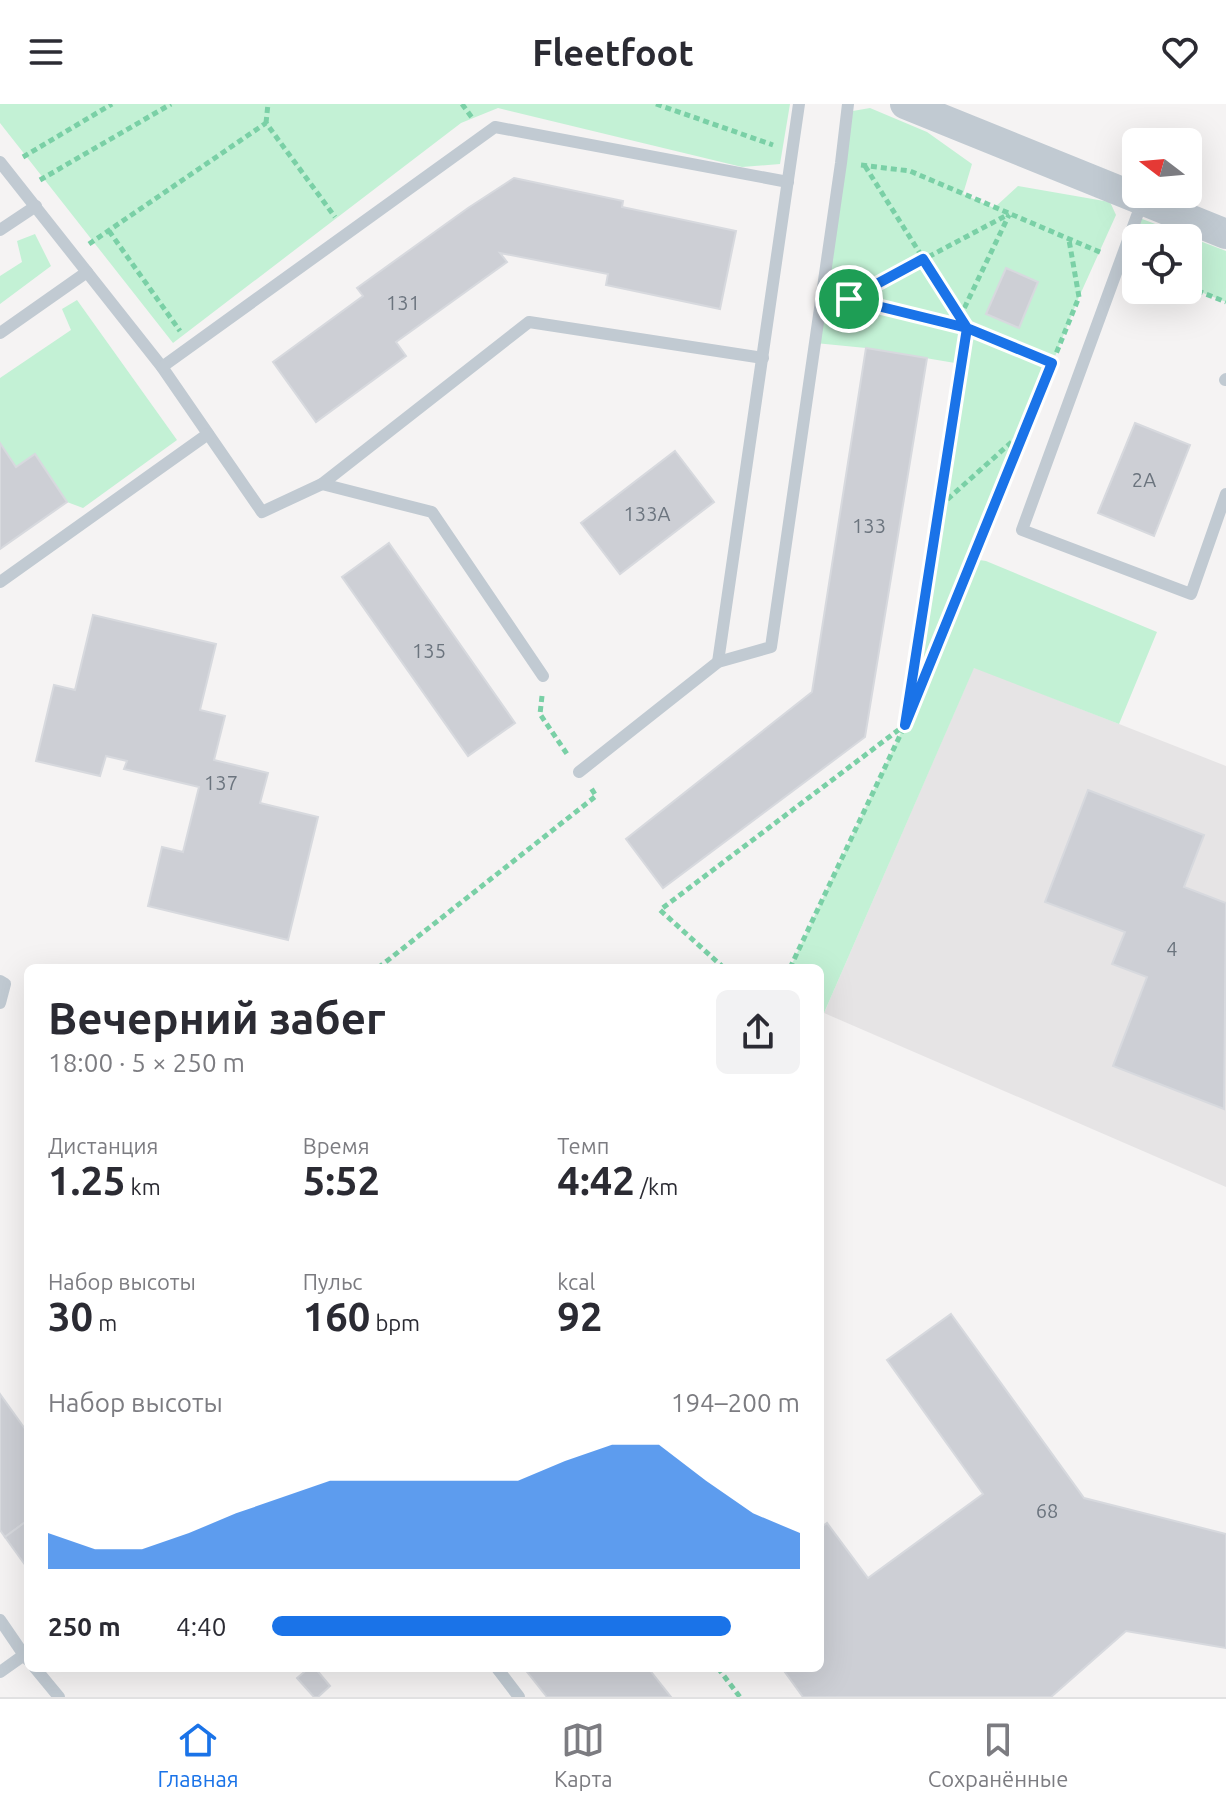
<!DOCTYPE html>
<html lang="ru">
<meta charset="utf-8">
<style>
:root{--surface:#fff;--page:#f2f2f3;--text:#2b2b33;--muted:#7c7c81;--line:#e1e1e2;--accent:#1a73e8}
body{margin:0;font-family:Ubuntu,sans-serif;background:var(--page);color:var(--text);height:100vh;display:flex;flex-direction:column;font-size:30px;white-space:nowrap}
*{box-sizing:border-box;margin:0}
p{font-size:26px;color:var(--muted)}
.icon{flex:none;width:44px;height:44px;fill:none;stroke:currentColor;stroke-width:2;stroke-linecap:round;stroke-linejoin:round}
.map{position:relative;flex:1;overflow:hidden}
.sheet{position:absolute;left:24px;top:860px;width:800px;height:708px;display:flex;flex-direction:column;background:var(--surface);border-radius:12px;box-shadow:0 8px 32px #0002}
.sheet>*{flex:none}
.needle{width:52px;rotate:286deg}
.controls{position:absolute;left:1122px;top:24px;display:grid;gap:16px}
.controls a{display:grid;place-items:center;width:80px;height:80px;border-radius:12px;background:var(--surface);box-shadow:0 8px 32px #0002;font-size:40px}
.pin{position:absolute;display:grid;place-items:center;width:68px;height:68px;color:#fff;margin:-34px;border:4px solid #fff;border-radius:50%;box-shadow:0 2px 8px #0007}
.round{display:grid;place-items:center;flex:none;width:84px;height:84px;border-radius:12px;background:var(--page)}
.head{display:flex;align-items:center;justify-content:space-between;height:136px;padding:0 24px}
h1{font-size:44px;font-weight:700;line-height:60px}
.stats{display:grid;grid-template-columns:repeat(3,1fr);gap:12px;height:136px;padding:8px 24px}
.stats div{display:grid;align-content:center}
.stats b{font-size:40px;font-weight:700}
.stats small{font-size:22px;font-weight:400}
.stats p{font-size:22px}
.chart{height:224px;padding:16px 24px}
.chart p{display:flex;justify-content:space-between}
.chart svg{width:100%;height:144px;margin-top:8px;fill:var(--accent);opacity:.7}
ul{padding:0 24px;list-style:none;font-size:26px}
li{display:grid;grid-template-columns:128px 96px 1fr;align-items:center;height:60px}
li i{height:20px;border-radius:10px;background:var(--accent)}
header{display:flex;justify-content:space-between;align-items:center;height:104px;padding:0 24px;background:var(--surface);font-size:36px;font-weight:700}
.tabs{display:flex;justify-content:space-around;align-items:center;height:112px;border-top:2px solid var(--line);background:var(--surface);font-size:22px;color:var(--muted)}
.tabs a{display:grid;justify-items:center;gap:4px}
.tabs .selected{color:var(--accent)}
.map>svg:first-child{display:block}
.education{fill:#e6e4e5}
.green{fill:#c3f1d5}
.building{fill:#cdcfd5;stroke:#d7d9de;stroke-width:2}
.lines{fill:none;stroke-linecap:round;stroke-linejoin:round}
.path{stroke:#7ad0a6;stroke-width:5;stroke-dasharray:6 4;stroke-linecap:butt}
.service{stroke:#c1cad2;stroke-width:12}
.tertiary{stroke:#c1cad2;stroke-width:30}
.route-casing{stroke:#fff;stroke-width:16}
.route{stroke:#1a73e8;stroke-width:10}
.labels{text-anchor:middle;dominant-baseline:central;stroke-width:8;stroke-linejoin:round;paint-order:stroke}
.number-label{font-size:20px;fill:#6b747e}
</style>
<header><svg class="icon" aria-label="menu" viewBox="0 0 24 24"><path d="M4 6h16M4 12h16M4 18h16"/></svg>Fleetfoot<svg class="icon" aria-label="heart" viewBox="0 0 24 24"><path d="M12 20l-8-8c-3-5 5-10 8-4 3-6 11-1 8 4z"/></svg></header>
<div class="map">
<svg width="1226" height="1593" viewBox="0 0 1226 1593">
<rect width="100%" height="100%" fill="#f5f3f3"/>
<polygon class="education" points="974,563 1226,662 1226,1083 824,909"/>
<g class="green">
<polygon points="0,0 790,0 780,60 742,63 498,4 461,19 173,239 0,19"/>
<polygon points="870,4 927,28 972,60 963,90 994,104 1018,82 1110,98 1116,111 1079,193 973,455 986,457 1157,528 1119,620 974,564 824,909 820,912 820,864 790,864 905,620 961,260 866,244 815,239 847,8"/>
<polygon points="1137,113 1226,147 1226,198 1188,183 1188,134 1136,134 1136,163 1120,157"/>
<polygon points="35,130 51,162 0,200 0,172 22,158 17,137"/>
<polygon points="77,196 177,336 83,404 67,398 35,351 16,363 0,339 0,274 71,226 62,205"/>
</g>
<g class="building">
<polygon points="514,74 623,97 622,103 736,127 720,205 606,181 608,170 500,149 507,158 396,238 406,252 316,318 273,258 363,192 357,184 468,104"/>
<polygon points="1006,164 1038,178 1019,224 986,210"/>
<polygon points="866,244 927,254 865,633 663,784 626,735 812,588"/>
<polygon points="1135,319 1190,341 1154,432 1098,409"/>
<polygon points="0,339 16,363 35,350 67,398 0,445"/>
<polygon points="675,347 714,398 620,470 581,419"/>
<polygon points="389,439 515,619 468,652 342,473"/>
<polygon points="93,511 216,540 200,606 225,612 214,656 268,669 260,699 318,713 288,836 148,802 162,743 183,748 199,683 124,665 127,657 106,652 100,672 36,657 54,581 75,586"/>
<polygon points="1088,686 1204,731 1184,783 1226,799 1224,1005 1113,962 1147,873 1112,860 1125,828 1045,798"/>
<polygon points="951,1210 1084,1394 1226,1430 1226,1544 1126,1527 1051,1593 803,1593 782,1564 820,1564 820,1424 827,1419 868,1474 983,1390 887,1256"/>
<polygon points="0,1290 28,1329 28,1416 5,1433 0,1426"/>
<polygon points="28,1416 28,1465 5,1433"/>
<polygon points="309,1564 315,1564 330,1582 318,1593 314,1593 297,1574"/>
<polygon points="524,1564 648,1564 671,1593 547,1593"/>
</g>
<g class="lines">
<g class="path">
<polyline points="462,0 473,15"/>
<polyline points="656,0 773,41"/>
<polyline points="266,19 268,0"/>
<polyline points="23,53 112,0"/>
<polyline points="861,61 910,67 1102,149"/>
<polyline points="865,62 967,224"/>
<polyline points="40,76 171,0"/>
<polyline points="109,127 180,227"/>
<polyline points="89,140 266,19 335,113"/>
<polyline points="1188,183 1226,198"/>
<polyline points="849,195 1009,110"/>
<polyline points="851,195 966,224"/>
<polyline points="960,213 1009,111"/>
<polyline points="940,402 1025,326"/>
<polyline points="542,592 540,610 569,653"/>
<polyline points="910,610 1079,193 1069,136"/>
<polyline points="378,864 596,692 591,684"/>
<polyline points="724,864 660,806 905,621 967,224 1052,259"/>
<polyline points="790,864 904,623"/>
<polyline points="718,1564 740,1593"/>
</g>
<g class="service">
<polyline points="0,58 162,263 262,408 322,380 529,218 763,254"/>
<polyline points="1142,98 1022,426 1191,490 1226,390"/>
<polyline points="0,126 36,102"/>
<polyline points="0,229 87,168"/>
<polyline points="162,263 495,23 788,78"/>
<polyline points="1225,276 1226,275"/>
<polyline points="322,380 432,408 543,572"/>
<polyline points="0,478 208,330"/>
<polyline points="718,558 799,0"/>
<polyline points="579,668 718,558 771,543 841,59 848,0"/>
<polyline points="0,877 5,880 0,899"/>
<polyline points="0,1516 24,1551 28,1548"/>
<polyline points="35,1564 59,1593"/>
<polyline points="497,1564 519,1593"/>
<polyline points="0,1568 24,1551 28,1556"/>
</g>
<polyline class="tertiary" points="905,0 1226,130"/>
</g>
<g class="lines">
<g class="route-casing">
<polyline id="route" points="849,195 967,224 1052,259 905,621 967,224 923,155 849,195"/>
</g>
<use href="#route" class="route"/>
</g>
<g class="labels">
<g class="number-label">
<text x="403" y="198">131</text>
<text x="1144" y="375">2А</text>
<text x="647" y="409">133А</text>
<text x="869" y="421">133</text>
<text x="429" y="546">135</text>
<text x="221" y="678">137</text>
<text x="1172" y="844">4</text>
<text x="1047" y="1406">68</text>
</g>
</g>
</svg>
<div class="controls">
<a><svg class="needle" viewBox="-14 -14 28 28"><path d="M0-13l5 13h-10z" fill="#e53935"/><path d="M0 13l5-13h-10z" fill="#7c7c81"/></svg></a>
<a><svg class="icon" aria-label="locate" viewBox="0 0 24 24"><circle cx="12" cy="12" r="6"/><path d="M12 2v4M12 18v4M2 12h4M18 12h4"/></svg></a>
</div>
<div class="pin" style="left:849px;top:195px;background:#1e9e55"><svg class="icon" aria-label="arrive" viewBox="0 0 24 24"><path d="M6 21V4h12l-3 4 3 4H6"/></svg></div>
<section class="sheet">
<div class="head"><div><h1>Вечерний забег</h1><p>18:00 · 5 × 250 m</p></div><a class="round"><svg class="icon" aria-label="share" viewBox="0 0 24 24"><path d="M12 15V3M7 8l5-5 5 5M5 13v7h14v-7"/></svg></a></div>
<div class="stats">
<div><p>Дистанция</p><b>1.25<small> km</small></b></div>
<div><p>Время</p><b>5:52</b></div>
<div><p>Темп</p><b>4:42<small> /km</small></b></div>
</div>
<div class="stats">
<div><p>Набор высоты</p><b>30<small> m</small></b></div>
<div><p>Пульс</p><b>160<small> bpm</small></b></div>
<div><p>kcal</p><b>92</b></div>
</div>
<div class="chart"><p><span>Набор высоты</span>194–200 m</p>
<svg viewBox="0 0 160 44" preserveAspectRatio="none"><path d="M0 44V33L10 38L20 38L30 33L40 27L50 22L60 17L70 17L80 17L90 17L100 17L110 11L120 6L130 6L140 17L150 27L160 33V44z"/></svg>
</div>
<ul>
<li><b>250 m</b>4:40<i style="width:87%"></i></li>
</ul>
</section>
</div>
<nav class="tabs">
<a class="selected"><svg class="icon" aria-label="home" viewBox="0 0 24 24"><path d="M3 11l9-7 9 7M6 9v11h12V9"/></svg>Главная</a>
<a><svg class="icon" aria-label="map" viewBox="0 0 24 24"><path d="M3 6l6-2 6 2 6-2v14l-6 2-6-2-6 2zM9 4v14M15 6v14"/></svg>Карта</a>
<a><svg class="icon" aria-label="saved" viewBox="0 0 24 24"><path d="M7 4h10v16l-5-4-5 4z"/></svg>Сохранённые</a>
</nav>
